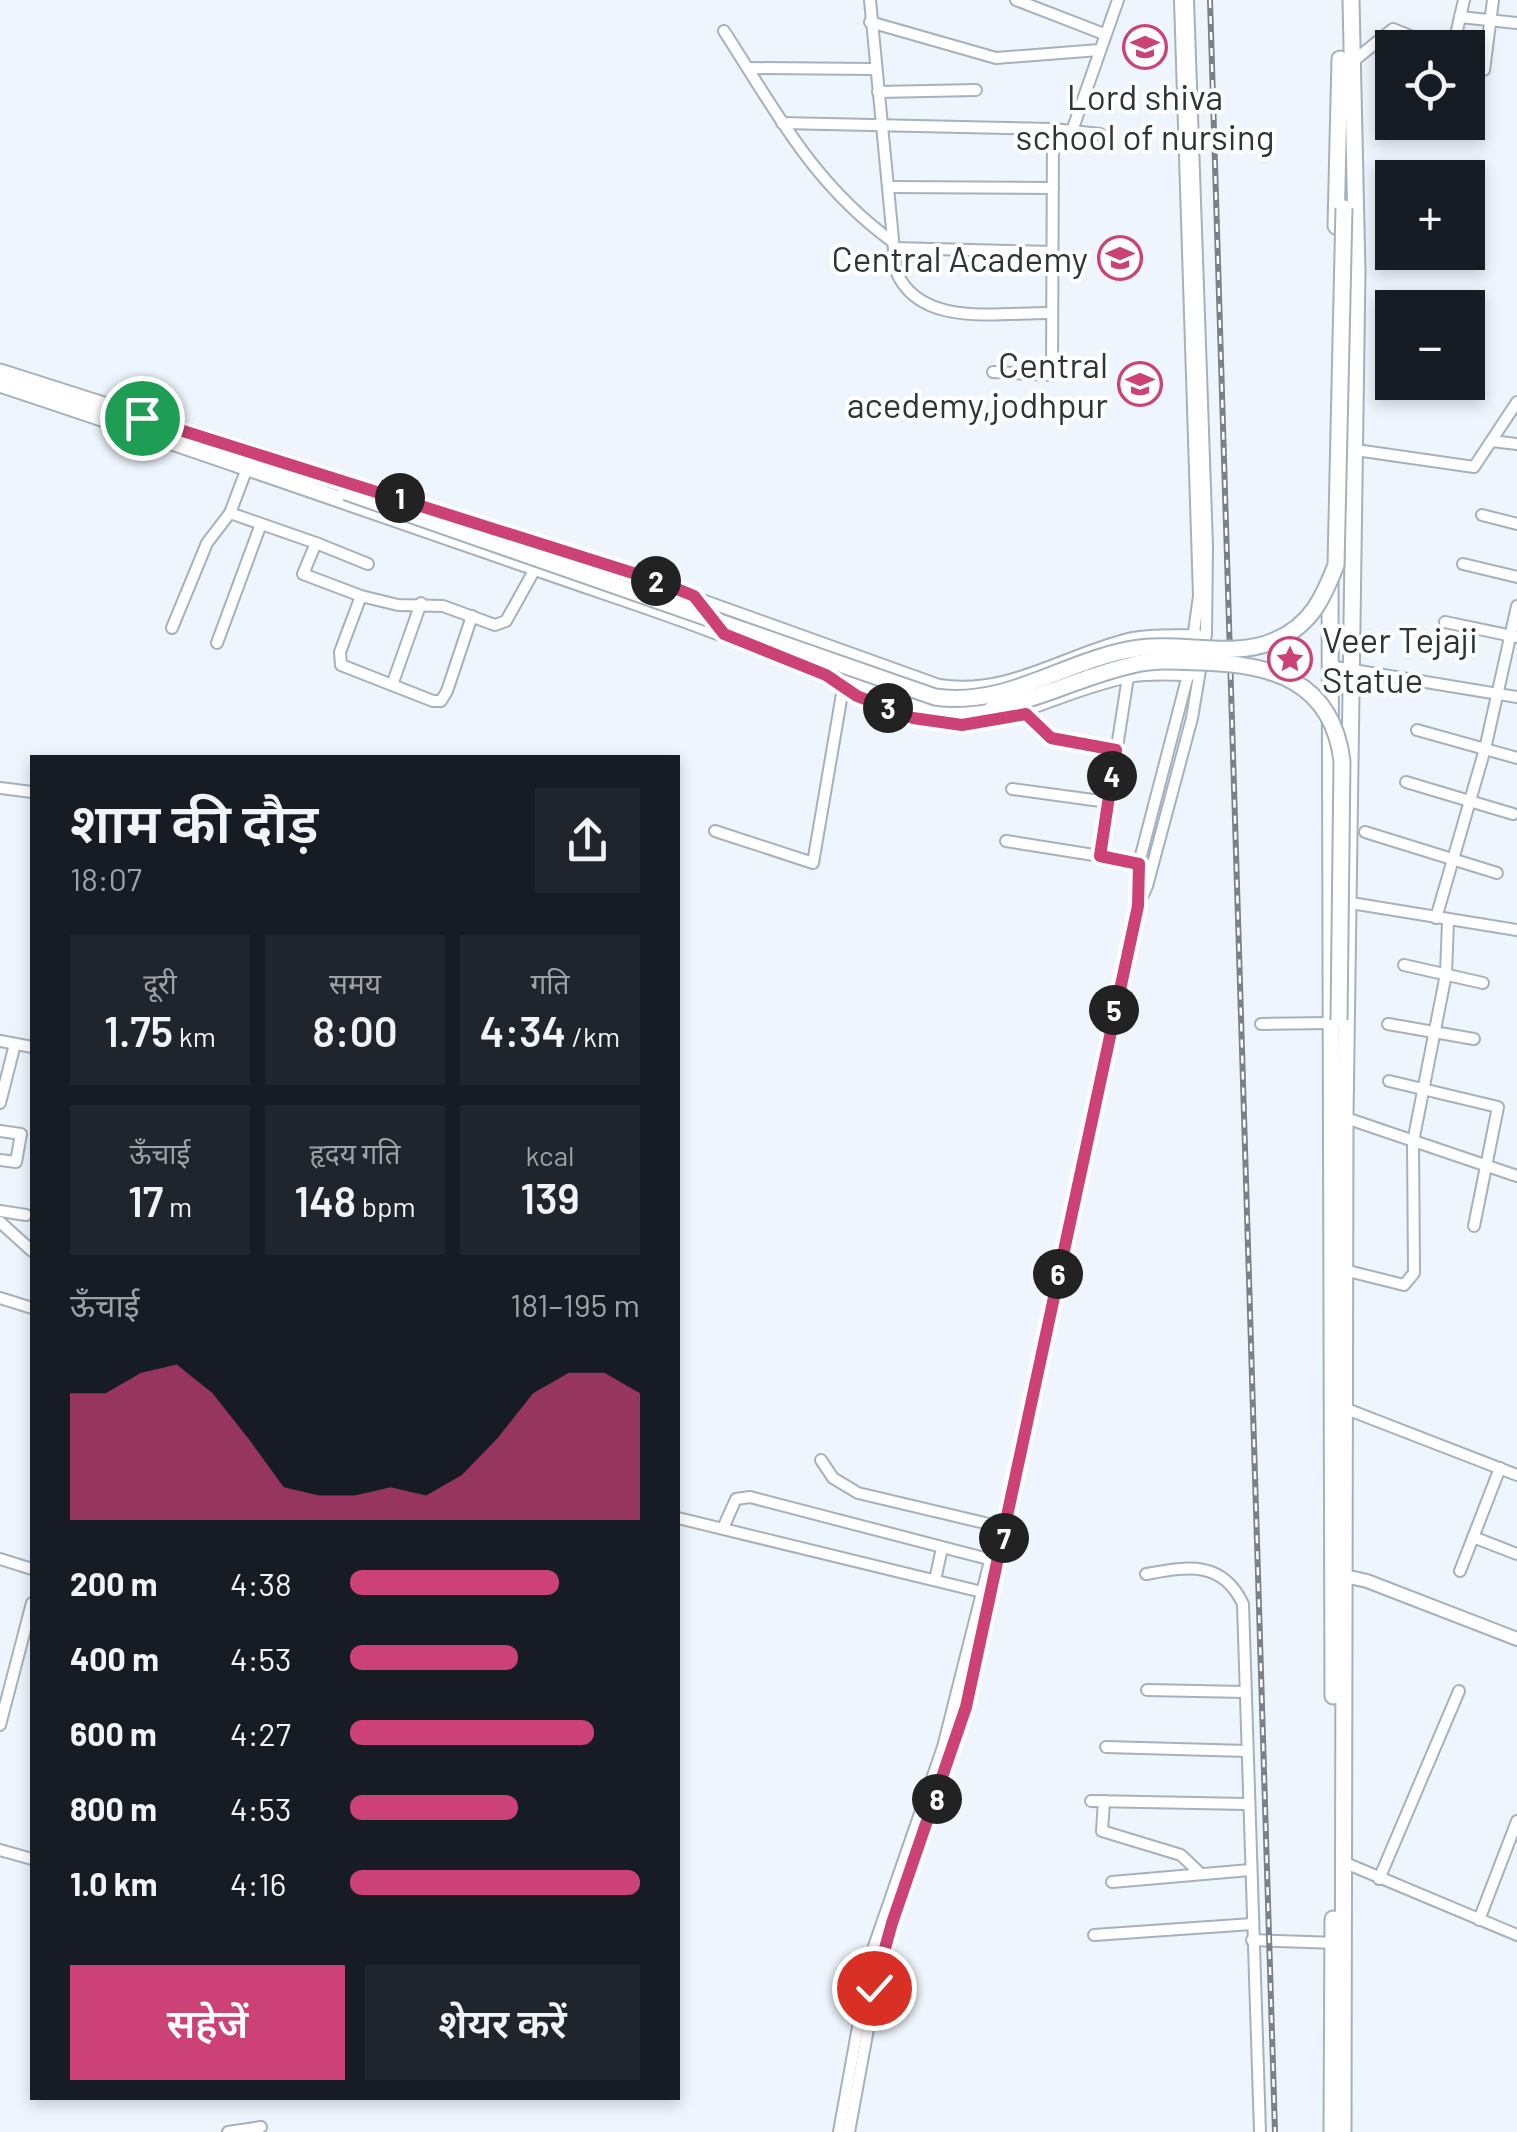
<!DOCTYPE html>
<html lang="hi">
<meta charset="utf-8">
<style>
:root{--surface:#171b24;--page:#20242c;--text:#f1f3f6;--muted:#9ea1a6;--accent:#cc4176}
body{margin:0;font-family:Barlow,"Noto Sans Devanagari",sans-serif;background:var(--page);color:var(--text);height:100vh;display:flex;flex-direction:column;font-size:38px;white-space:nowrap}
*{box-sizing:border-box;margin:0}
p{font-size:32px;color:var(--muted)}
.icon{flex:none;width:55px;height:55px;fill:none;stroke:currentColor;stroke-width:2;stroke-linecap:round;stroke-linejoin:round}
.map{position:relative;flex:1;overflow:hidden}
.side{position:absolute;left:30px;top:755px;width:650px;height:1345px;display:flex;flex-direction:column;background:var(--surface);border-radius:0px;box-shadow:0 5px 15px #0003}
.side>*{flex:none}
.buttons{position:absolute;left:1375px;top:30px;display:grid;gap:20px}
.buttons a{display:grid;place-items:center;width:110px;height:110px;border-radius:0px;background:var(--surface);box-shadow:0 5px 15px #0003;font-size:50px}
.pin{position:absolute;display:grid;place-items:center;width:85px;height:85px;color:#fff;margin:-42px;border:5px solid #fff;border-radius:50%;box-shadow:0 2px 10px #0007}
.km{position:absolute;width:50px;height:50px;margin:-25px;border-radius:50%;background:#222;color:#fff;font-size:28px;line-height:50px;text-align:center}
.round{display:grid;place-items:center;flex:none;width:105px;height:105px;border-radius:0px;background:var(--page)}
.summary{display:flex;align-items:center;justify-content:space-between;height:170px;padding:0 40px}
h1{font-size:55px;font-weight:600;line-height:75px}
.metrics{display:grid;grid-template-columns:repeat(3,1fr);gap:15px;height:170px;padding:10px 40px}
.metrics div{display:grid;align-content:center;border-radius:0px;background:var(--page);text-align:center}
.metrics b{font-size:42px;font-weight:600}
.metrics small{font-size:28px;font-weight:400}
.metrics p{font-size:28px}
.chart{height:280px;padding:20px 40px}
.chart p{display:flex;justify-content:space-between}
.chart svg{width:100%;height:180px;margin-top:10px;fill:var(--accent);opacity:.7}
.action{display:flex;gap:20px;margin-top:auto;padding:20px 40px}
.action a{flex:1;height:115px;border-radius:0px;background:var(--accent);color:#fff;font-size:40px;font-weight:600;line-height:115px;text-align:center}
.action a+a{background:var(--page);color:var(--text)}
ul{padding:0 40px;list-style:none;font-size:32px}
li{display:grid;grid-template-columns:160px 120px 1fr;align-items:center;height:75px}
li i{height:25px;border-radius:12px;background:var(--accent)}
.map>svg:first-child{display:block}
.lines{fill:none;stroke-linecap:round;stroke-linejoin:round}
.minor-casing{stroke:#a5b1bd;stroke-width:14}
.tertiary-casing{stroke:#a5b1bd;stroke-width:16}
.primary-casing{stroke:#a5b1bd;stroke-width:19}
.minor{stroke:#fff;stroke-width:10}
.tertiary{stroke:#fff;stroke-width:12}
.primary{stroke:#fff;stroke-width:15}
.rail-casing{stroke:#7c8188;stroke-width:6}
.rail{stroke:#fff;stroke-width:2.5;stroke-dasharray:8;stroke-linecap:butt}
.primary-bridge-casing{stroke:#a5b1bd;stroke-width:19;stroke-linecap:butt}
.primary-bridge{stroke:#fff;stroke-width:15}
.route-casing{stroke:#fff;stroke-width:20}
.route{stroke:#cc4176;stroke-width:12}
.labels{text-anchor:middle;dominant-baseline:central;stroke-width:8;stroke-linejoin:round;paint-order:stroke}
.poi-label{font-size:35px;fill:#2f3439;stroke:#fff;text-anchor:end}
</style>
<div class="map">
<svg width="1517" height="2132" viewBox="0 0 1517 2132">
<rect width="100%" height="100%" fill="#eef5fd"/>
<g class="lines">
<g class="minor-casing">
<g id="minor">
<path d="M870,0L896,271C920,329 1000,312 1052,313"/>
<polyline points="1016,0 1104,34"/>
<polyline points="1460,17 1464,0"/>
<polyline points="870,22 996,58 1099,50"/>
<path d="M724,31C777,113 813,184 893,242"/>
<polyline points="1453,48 1460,17 1517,23"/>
<polyline points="1351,63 1393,29 1440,48"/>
<polyline points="748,68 875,69"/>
<polyline points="1484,70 1493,0"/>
<polyline points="878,92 976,90"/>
<polyline points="782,123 1053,129 1100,134"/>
<polyline points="1072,131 1118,0"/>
<polyline points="888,187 1053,188"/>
<polyline points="894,248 1052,252"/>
<polyline points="993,372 1052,375 1053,129"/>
<polyline points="1492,441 1517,444"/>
<polyline points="1356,450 1474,467 1517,402"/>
<polyline points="230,513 316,543 303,574 361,596 398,605 443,606 495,625 506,621 535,569"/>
<polyline points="1482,515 1517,524"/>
<polyline points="316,543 368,564"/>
<polyline points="1463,564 1517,577"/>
<polyline points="361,596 340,652 341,665 433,701 441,701 447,691 472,616"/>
<path d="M694,597L939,685C1008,696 1063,655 1128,639C1150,634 1175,636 1198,635"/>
<polyline points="1445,622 1517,637"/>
<polyline points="172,628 207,543 230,513 246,471"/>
<polyline points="217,643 261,524"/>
<polyline points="1329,666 1517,697"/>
<polyline points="1128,677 1100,856 1139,863"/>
<path d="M835,682C851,695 870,702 890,709C989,747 1037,696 1129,677C1149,673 1170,675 1191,675"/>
<polyline points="392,685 421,603"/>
<polyline points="1026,714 1051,738 1115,750"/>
<polyline points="1417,730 1517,758"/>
<polyline points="1406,782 1513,814"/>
<polyline points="0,788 32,792"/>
<polyline points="1012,789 1108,802"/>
<polyline points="715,831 813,863 843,688"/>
<polyline points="1365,832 1497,873"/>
<polyline points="1006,841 1100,856"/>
<polyline points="1351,903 1517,930"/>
<polyline points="1138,905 1139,863 1188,675 1199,596 1180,0"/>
<polyline points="1436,918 1485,749 1517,606"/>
<polyline points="1404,965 1483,983"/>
<polyline points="1261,1024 1330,1023"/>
<polyline points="1388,1024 1474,1039"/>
<polyline points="0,1041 32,1047"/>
<polyline points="1389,1081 1498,1107 1474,1226"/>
<polyline points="0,1103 15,1044"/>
<polyline points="1343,1117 1517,1176"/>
<polyline points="0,1131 21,1134 16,1162 0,1160"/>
<polyline points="0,1211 26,1215"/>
<polyline points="0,1222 32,1251"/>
<polyline points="1344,1270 1404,1285 1414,1273 1413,1142 1446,974 1448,921"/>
<polyline points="0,1298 32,1308"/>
<polyline points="1344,1408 1517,1475"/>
<polyline points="821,1460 833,1478 858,1493 1006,1528"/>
<polyline points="678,1518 982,1592"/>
<polyline points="723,1528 736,1499 750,1497 992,1560"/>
<polyline points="1473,1537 1517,1554"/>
<polyline points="0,1559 32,1569"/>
<polyline points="1460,1571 1500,1468"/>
<path d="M1146,1574C1186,1567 1222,1559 1243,1604L1260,2132"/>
<polyline points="935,1580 942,1548"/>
<polyline points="1147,1690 1245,1692"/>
<polyline points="0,1725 32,1603"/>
<polyline points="1106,1747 1247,1751"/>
<polyline points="1091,1801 1247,1804"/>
<polyline points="1104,1801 1102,1831 1181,1855 1201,1874"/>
<polyline points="0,1850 32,1859"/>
<polyline points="1343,1862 1517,1935"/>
<polyline points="1379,1879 1459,1691"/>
<polyline points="1112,1882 1250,1870"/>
<polyline points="1479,1920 1517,1821"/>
<polyline points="1094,1935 1252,1924"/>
<polyline points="1252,1940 1337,1943"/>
<polyline points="228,2132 261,2127"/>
<polyline points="839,2132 871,1955 943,1747 989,1565 999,1543"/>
<polyline points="849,2132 881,1958 966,1707 1138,906 1147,886 1192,718 1206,634 1207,546 1188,0"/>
</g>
</g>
<g class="tertiary-casing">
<polyline id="tertiary" points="1336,1574 1367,1581 1517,1639"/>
</g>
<g class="primary-casing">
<g id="primary">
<polyline points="1336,226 1340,59"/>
<polyline points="0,372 655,581 693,596 714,621"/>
<path d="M0,384C197,449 393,518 589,586C639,603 690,620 739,640C812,669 914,717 992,709"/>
<polyline points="1330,579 1333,1696"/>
<polyline points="1332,2132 1333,1919"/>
<polyline points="1343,2132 1345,1117 1357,271 1351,0"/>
</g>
</g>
<use href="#minor" class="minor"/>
<use href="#tertiary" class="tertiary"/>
<use href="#primary" class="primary"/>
<g class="rail-casing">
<polyline id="rail" points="1210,0 1275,2132"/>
</g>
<use href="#rail" class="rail"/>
<g class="primary-bridge-casing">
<g id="primary-bridge">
<path d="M346,492L935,697C1009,708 1069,657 1140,648C1185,642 1235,659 1276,640C1311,625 1323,598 1336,565L1344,208"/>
<path d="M992,709C1040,699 1084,676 1132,665C1154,659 1178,661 1201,662C1271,664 1332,680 1342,761L1339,1020"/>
</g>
</g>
<use href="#primary-bridge" class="primary-bridge"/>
</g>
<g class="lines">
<g class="route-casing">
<polyline id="route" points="142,418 655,580 694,596 724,634 826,675 857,696 913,718 962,725 1026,714 1051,738 1116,750 1100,856 1139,864 1138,906 966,1707 892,1923 874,1988"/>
</g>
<use href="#route" class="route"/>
</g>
<defs>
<g id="school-ring" transform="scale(2.25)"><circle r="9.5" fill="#fff" stroke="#cc4176" stroke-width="1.5"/><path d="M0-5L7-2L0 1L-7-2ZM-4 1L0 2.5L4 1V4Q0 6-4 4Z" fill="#cc4176"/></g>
<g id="sight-ring" transform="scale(2.25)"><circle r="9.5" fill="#fff" stroke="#cc4176" stroke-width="1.5"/><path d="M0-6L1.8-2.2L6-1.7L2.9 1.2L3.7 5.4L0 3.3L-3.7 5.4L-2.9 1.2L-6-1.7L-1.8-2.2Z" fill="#cc4176"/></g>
</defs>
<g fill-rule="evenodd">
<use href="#school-ring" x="1145" y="47"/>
<use href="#school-ring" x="1120" y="258"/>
<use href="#school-ring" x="1140" y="384"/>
<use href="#sight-ring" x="1290" y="659"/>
</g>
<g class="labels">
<g class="poi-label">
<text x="1145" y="96" text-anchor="middle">Lord shiva<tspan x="1145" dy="40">school of nursing</tspan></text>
<text x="1088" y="258">Central Academy</text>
<text x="1108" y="364">Central<tspan x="1108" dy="40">acedemy,jodhpur</tspan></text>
<text x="1322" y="639" text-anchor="start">Veer Tejaji<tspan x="1322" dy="40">Statue</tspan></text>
</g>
</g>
</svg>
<div class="buttons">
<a><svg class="icon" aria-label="locate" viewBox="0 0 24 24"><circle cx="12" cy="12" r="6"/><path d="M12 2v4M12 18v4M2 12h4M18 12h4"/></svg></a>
<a>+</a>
<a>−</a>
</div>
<div class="pin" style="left:142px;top:418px;background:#1e9e55"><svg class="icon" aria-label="arrive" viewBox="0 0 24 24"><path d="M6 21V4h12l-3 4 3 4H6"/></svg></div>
<div class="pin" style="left:874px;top:1988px;background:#d93025"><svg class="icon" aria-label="check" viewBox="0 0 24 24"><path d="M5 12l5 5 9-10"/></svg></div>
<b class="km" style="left:400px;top:498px">1</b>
<b class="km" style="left:656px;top:581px">2</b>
<b class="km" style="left:888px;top:708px">3</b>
<b class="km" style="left:1112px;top:776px">4</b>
<b class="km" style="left:1114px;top:1010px">5</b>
<b class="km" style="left:1058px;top:1274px">6</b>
<b class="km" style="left:1004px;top:1538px">7</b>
<b class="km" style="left:937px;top:1799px">8</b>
<section class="side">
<div class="summary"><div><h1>शाम की दौड़</h1><p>18:07</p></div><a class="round"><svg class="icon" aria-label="share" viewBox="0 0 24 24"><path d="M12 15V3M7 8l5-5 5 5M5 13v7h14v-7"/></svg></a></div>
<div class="metrics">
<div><p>दूरी</p><b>1.75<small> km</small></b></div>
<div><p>समय</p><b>8:00</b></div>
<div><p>गति</p><b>4:34<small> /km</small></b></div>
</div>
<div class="metrics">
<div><p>ऊँचाई</p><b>17<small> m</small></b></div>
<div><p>हृदय गति</p><b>148<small> bpm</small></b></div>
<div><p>kcal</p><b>139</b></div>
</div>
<div class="chart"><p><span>ऊँचाई</span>181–195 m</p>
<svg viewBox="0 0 160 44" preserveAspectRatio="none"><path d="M0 44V13L10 13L20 8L30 6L40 13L50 24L60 36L70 38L80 38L90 36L100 38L110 33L120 24L130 13L140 8L150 8L160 13V44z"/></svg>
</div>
<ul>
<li><b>200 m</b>4:38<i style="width:72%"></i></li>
<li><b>400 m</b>4:53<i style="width:58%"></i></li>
<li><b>600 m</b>4:27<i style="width:84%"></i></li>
<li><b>800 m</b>4:53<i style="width:58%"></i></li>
<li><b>1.0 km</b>4:16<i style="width:100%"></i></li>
</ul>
<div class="action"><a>सहेजें</a><a>शेयर करें</a></div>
</section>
</div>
